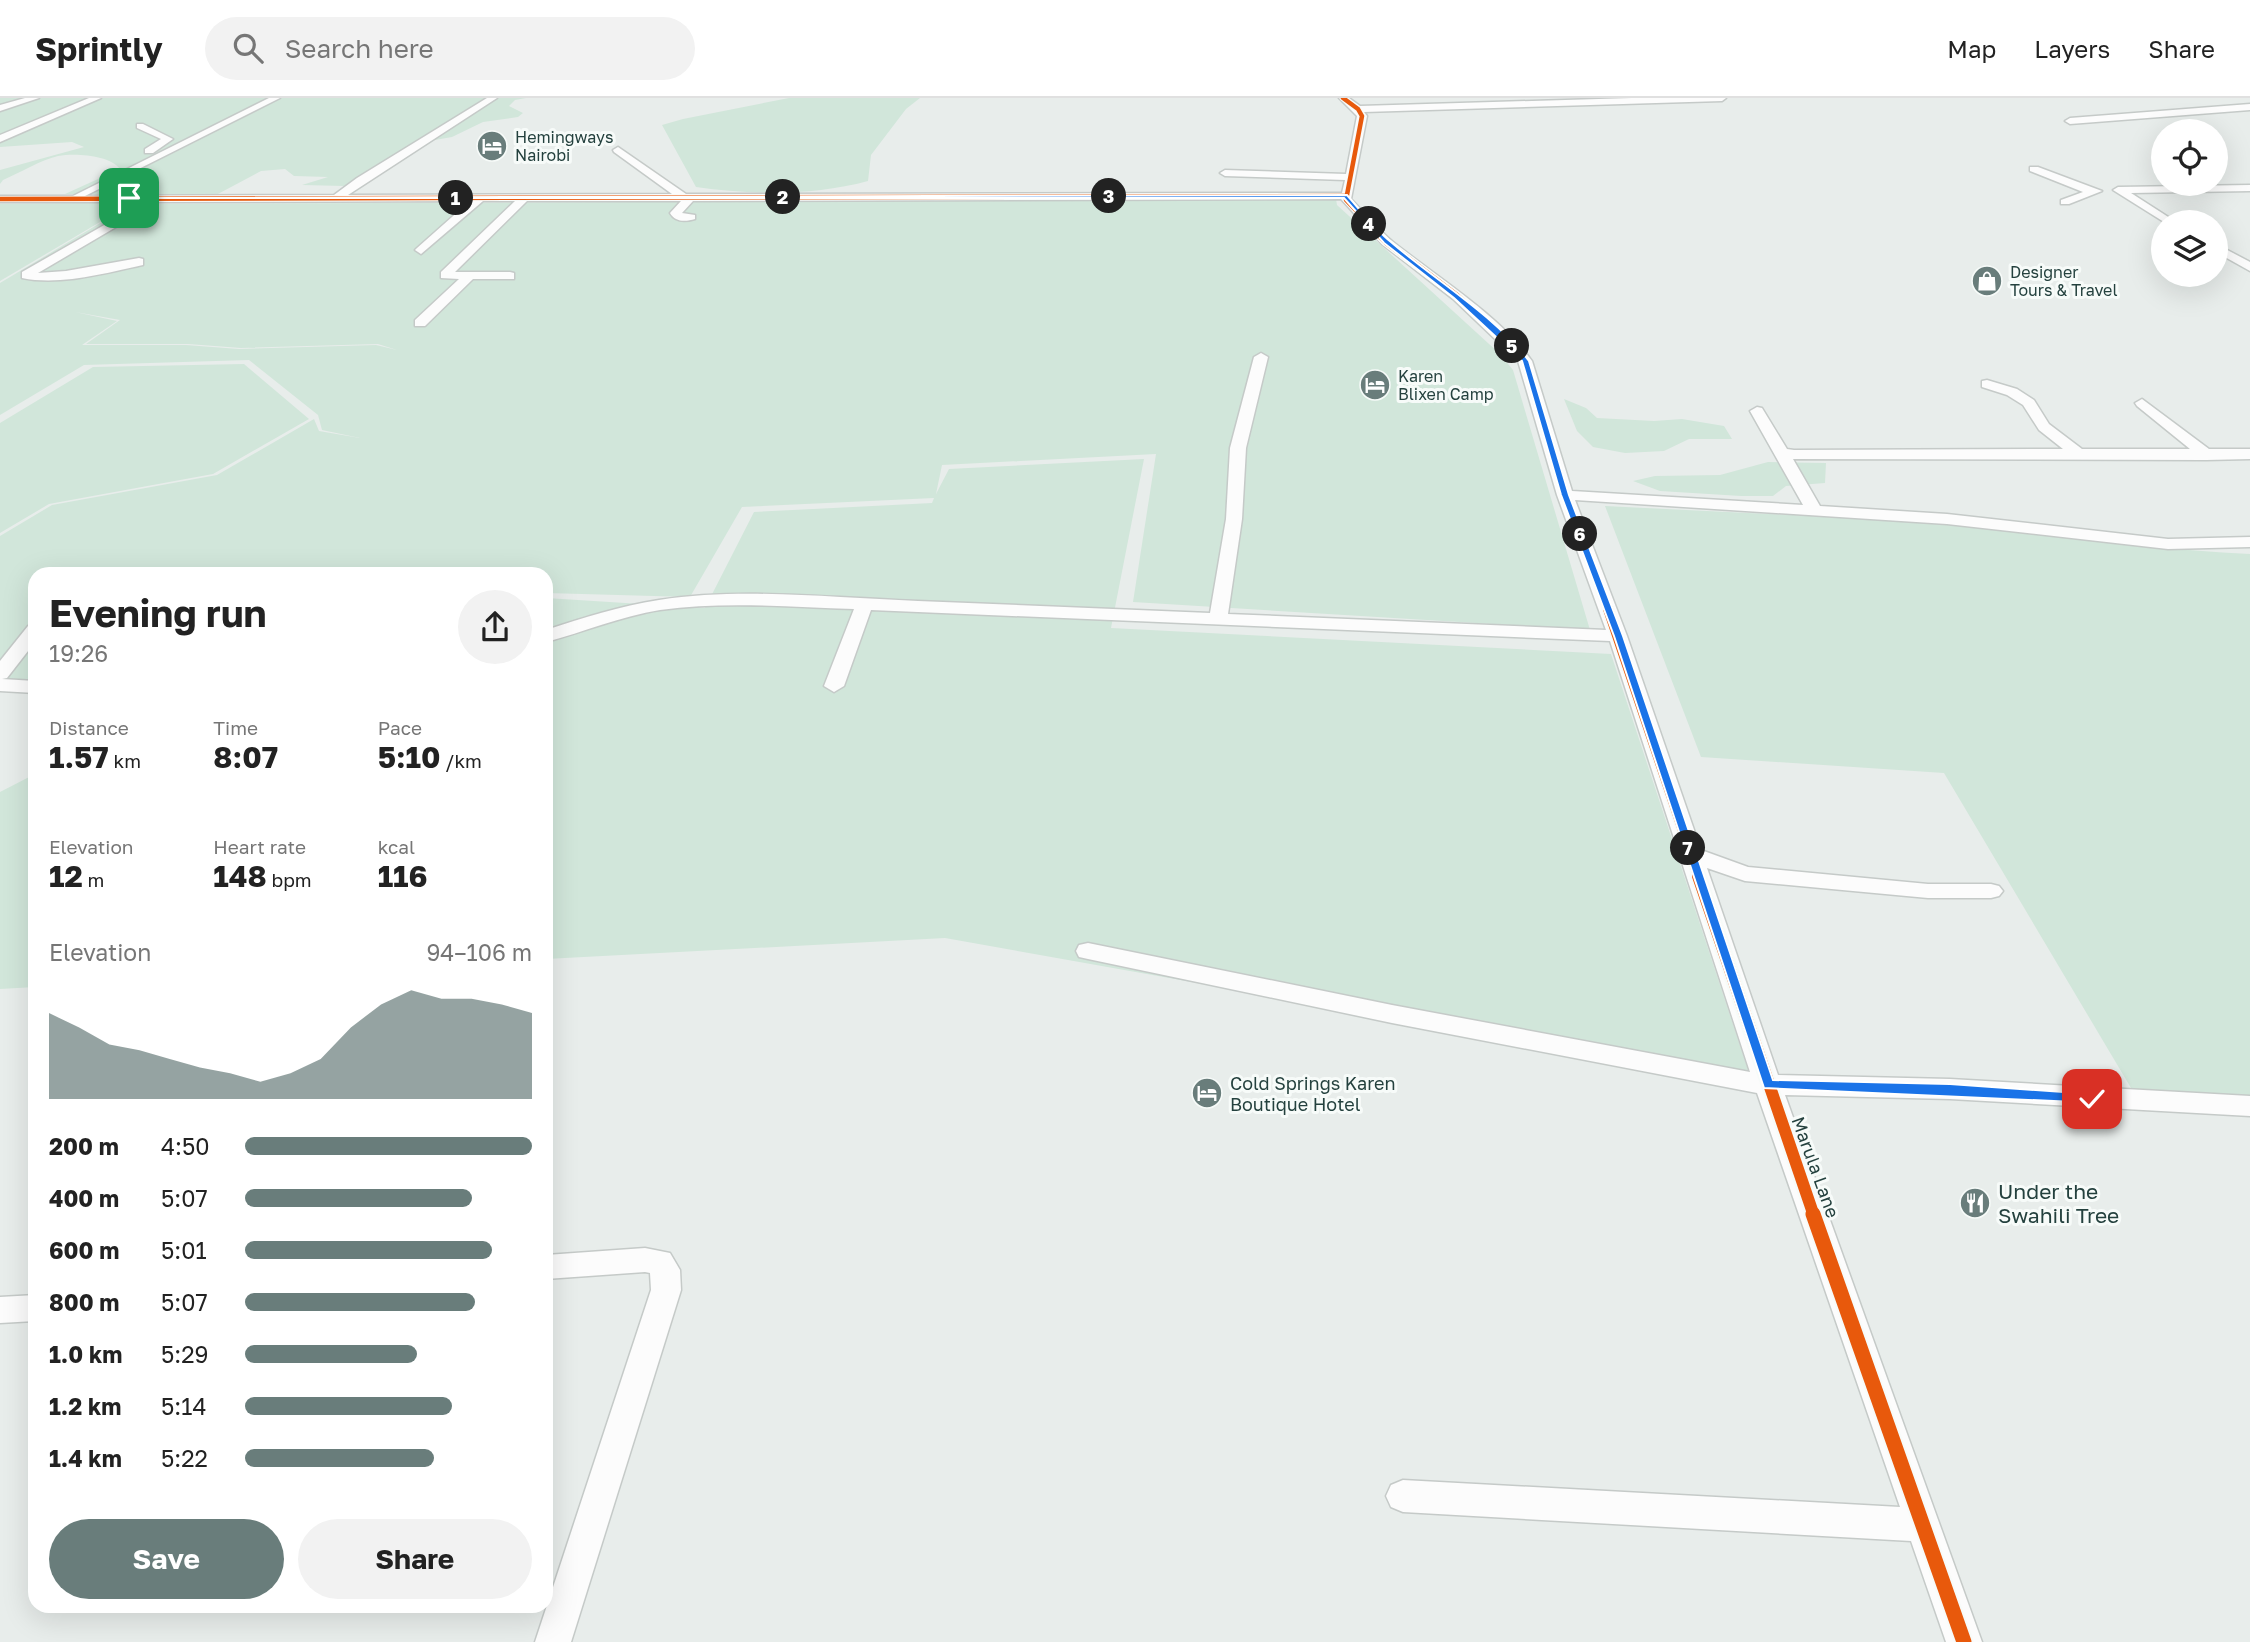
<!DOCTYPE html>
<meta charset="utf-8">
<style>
:root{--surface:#fff;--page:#f2f2f2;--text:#222;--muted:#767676;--line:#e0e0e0;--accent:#697d7b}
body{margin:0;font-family:"Golos Text",sans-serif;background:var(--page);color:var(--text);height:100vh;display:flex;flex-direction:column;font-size:26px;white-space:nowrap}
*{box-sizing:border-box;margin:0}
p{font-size:23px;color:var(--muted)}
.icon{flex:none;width:38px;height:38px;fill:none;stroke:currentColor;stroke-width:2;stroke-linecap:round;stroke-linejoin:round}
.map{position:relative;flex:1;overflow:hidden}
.sheet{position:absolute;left:28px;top:469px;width:525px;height:1046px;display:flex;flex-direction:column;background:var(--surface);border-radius:21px;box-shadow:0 7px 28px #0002}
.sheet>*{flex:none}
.fabs{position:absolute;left:2151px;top:21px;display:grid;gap:14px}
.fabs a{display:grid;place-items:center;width:77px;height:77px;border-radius:50%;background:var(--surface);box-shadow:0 7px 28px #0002;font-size:35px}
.pin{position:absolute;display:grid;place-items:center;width:60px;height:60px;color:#fff;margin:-30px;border-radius:14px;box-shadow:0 4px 10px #0006}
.km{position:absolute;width:35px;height:35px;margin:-18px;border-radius:50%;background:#222;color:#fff;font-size:19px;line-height:35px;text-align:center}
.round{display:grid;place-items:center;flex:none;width:74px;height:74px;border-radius:37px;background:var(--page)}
.head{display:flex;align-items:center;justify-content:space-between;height:119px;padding:0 21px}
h1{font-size:38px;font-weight:700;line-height:52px}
.stats{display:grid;grid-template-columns:repeat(3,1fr);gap:10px;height:119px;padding:7px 21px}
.stats div{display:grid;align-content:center}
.stats b{font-size:30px;font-weight:700}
.stats small{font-size:19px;font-weight:400}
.stats p{font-size:19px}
.chart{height:196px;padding:14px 21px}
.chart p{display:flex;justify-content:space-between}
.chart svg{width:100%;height:126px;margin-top:7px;fill:var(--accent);opacity:.7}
.cta{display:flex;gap:14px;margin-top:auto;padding:14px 21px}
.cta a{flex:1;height:80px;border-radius:42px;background:var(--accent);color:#fff;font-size:28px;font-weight:700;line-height:80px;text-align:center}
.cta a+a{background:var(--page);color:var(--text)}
ul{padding:0 21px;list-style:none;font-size:23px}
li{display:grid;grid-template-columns:112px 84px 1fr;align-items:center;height:52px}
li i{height:18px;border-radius:9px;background:var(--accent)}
header{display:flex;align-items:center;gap:42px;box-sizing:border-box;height:98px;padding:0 35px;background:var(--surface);border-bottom:2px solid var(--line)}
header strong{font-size:33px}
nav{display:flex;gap:38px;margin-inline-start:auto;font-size:24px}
.search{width:490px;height:63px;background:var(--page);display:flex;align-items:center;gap:18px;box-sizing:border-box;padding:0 24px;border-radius:38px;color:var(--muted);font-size:26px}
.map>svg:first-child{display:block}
.green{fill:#d1e6da;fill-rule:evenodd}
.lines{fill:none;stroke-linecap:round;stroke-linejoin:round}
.street-casing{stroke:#c5cac8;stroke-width:3}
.street{fill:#fcfcfc;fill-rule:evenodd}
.cycleway-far5-casing{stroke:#f7fbf9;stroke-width:6}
.cycleway-far4-casing{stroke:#f7fbf9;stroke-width:9}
.cycleway-far3-casing{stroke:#f7fbf9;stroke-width:10}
.cycleway-far2-casing{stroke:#f7fbf9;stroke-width:13}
.cycleway-far1-casing{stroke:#f7fbf9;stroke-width:17}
.cycleway-casing{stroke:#f7fbf9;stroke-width:19}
.cycleway-far5{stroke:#e8590c;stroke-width:4.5}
.cycleway-far4{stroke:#e8590c;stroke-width:6}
.cycleway-far3{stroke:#e8590c;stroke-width:7}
.cycleway-far2{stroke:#e8590c;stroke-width:10}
.cycleway-far1{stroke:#e8590c;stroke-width:12}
.cycleway{stroke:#e8590c;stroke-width:15}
.route{fill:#1a73e8;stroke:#fff;stroke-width:2}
.labels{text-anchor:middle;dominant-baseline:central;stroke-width:6;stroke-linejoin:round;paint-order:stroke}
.far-poi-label{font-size:16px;fill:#24413e;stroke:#f7fbf9;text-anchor:start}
.poi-label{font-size:18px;fill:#24413e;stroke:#f7fbf9;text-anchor:start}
.street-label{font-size:18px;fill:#24413e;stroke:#f7fbf9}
.near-poi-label{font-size:21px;fill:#24413e;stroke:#f7fbf9;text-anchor:start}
</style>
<header>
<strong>Sprintly</strong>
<div class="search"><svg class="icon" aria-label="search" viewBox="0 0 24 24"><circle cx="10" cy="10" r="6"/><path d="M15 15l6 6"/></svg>Search here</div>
<nav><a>Map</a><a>Layers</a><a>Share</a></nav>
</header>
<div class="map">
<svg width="2250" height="1544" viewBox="0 0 2250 1544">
<rect width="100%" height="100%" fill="#e8edeb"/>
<g class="green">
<path d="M0,0H526L515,2L509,8L523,15L518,19L483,24L452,39L418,45L344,88L302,87L328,79L294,78L285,71L261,73L216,97L65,96L120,71C109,57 76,55 58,58C40,62 20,75 3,82L0,86V72L84,49L72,44L0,49Z"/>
<path d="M789,0H920L906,11L871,57L868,83C813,98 752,97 696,89L662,27L683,21Z"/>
<path d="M1336,101L1337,107L1500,256L1513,272L1590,532L1133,504L1156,356L942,367L936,396L949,371L1144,361L1111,530L1611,556L1752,984L945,840L546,861V500L705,510L754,414L932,405L934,400L742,409L690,499L546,495V476H35V586L0,585V438L52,407L217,377L314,321L319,333L360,340L322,332L318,317L249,262L84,267L0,317V185L132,106ZM75,214L120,222L86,246H188L241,250L378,246L397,252L376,247L239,251L186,247H82L117,223Z"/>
<polygon points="100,105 129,107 0,183 0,106"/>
<polygon points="244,266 309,321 213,376 49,406 0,435 0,325 93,269"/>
<polygon points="1564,301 1586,310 1597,320 1654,323 1682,321 1724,328 1732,341 1689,341 1664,353 1625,355 1593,349 1577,333"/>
<polygon points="1768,364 1826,365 1825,385 1786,388 1773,398 1741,398 1660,393 1633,383 1655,378 1720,377"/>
<path d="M1605,408C1719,414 1835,418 1949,426C2050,433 2149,452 2250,456V999L2134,995L1944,675L1701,659Z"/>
<polygon points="35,676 35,889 0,891 0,694"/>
</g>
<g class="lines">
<g class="street-casing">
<g id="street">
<polygon points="25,0 39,0 0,13 0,7"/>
<polygon points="89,0 101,0 0,44 0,37"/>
<path d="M269,0H280L85,98L334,97L357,80L487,0H497L348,97L672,96L614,54L613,52L618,49L686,96L1342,95L1345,82L1225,78L1220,75L1225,72L1346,76L1357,18L1339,0H1349L1360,8L1632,0H1726L1722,3L1364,14L1367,18L1351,101C1365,115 1378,132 1393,144C1437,179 1499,217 1532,263L1572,393L1803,407L1750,313L1757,309L1762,310L1787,351L1794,352L2063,351L2039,332L2023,307L2007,297L1982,289V283L1987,282L2017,291L2034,302L2049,326L2082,351H2190L2137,308L2135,305L2142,301L2209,351H2250V361L2206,362L1793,361L1820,408L1947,416L2168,441L2250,439V449L2168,451L1947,426L1575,402L1627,538L1701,752L1748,769L1928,786H1991L1999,788L2003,793L1999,798L1991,800H1928L1745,783L1707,770L1778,977L1950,981L2250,998V1018L1950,1001L1785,997L1982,1544H1946L1911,1443L1403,1414L1391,1409L1386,1398L1391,1387L1403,1382L1900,1409L1757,995L1392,925L1088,861L1079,859L1076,853L1079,847L1088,845L1392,907L1750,974L1610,543L871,512L844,588L834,594L824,588L854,511C790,509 724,503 660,512C621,518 584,534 546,544V532C583,520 620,508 659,502C743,489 833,500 918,503C1015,507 1112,511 1210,515L1226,421L1230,350L1254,259L1261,255L1268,259L1246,350L1242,421L1228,516L1606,532L1557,397L1518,263L1453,201L1382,146L1341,101L693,103L682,115L695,117V121C685,124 675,124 670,115L681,103H527L455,174H510L514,175V181H473L425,228H415V222L459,181L441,180V174L515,103H483L421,156L415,152L417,150L470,103L152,104L128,122L38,175L66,173L139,160L143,161V167C106,175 60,188 22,180V174L120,118L138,104H0V98H73Z"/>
<polygon points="2250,6 2250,12 2070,26 2065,23 2070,20"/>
<polygon points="137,26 143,26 173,41 153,55 145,55 145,51 161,41 137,30"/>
<polygon points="2030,69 2038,69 2102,93 2069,106 2061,106 2061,102 2083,94 2030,73"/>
<polygon points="2250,87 2250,93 2131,95 2176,124 2164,124 2113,92 2118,89"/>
<polygon points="2216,146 2250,164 2250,173 2216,154"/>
<polygon points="35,526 35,544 7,580 2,581 35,583 35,595 0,593 0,563 28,528"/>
<polygon points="645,1150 670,1155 680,1172 681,1192 571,1544 535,1544 651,1192 650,1175 645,1174 546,1181 546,1157"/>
<polygon points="35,1197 35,1223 0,1225 0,1199"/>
</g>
</g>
<use href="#street" class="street"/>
<g class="cycleway-far5-casing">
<g id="cycleway-far5">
<polyline points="1343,0 1358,11 1362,18 1346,102 1376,133"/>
<polyline points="0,101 1345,98"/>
</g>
</g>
<g class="cycleway-far4-casing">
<polyline id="cycleway-far4" points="1374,132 1386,144 1457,198 1517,252 1525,263 1536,301"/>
</g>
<g class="cycleway-far3-casing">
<polyline id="cycleway-far3" points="1536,299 1565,397 1608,513"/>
</g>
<g class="cycleway-far2-casing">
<polyline id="cycleway-far2" points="1608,511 1699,780"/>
</g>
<g class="cycleway-far1-casing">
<polyline id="cycleway-far1" points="1698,778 1814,1118"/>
</g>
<g class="cycleway-casing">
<polyline id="cycleway" points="1813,1116 1964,1544"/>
</g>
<use href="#cycleway-far5" class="cycleway-far5"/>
<use href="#cycleway-far4" class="cycleway-far4"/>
<use href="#cycleway-far3" class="cycleway-far3"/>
<use href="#cycleway-far2" class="cycleway-far2"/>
<use href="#cycleway-far1" class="cycleway-far1"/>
<use href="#cycleway" class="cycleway"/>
</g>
<path class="route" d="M1347,97C1361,113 1375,131 1391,144C1436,183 1492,215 1529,263L1569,397L1623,538L1773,982L1950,986L2092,996L2098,1001L2097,1005L1764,990L1614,538L1561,397L1522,263L1454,200L1384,145L1344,100H127Z"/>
<defs>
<g id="hotel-disc" transform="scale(1.575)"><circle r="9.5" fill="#697d7b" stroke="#f7fbf9"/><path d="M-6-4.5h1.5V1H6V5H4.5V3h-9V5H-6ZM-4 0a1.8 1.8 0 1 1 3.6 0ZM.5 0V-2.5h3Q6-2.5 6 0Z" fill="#fff"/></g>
<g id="shop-disc" transform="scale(1.575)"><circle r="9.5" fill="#697d7b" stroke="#f7fbf9"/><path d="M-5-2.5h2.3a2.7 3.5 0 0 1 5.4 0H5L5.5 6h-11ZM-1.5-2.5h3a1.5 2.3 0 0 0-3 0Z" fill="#fff"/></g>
<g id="restaurant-disc" transform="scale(1.575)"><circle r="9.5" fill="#697d7b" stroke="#f7fbf9"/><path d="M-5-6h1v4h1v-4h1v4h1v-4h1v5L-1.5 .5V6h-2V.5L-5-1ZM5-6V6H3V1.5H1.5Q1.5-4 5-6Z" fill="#fff"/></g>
</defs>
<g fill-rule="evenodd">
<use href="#hotel-disc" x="492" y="48"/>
<use href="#shop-disc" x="1987" y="183"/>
<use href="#hotel-disc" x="1375" y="287"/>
<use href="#hotel-disc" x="1207" y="995"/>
<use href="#restaurant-disc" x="1975" y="1105"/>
</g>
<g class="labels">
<g class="far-poi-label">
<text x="515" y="39">Hemingways<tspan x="515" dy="18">Nairobi</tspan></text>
<text x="2010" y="174">Designer<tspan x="2010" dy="18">Tours &amp; Travel</tspan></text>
<text x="1398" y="278">Karen<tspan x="1398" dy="18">Blixen Camp</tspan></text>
</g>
<g class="poi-label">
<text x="1230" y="985">Cold Springs Karen<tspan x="1230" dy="21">Boutique Hotel</tspan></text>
</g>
<g class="street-label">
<text transform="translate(1816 1069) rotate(70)">Marula Lane</text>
</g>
<g class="near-poi-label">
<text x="1998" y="1093">Under the<tspan x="1998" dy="24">Swahili Tree</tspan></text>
</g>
</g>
</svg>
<div class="fabs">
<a><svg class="icon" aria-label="locate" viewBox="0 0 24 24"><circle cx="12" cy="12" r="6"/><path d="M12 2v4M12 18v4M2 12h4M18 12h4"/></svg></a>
<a><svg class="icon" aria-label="layers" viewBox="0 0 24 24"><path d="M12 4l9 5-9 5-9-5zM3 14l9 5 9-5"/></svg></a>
</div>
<div class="pin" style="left:129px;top:100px;background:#1e9e55"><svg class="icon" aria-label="arrive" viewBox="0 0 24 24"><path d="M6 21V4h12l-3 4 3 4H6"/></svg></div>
<div class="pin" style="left:2092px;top:1001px;background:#d93025"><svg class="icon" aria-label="check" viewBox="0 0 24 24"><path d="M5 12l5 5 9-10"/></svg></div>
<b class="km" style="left:456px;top:100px">1</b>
<b class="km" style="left:783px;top:99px">2</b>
<b class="km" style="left:1109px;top:98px">3</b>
<b class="km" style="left:1369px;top:126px">4</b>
<b class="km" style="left:1512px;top:248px">5</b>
<b class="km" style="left:1580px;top:436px">6</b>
<b class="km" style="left:1688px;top:750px">7</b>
<section class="sheet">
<div class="head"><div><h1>Evening run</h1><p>19:26</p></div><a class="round"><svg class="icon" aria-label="share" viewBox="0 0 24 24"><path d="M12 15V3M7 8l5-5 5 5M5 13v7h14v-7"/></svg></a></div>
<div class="stats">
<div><p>Distance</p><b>1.57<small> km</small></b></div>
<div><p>Time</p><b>8:07</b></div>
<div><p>Pace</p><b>5:10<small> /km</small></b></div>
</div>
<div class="stats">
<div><p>Elevation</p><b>12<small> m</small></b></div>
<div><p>Heart rate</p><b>148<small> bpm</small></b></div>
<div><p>kcal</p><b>116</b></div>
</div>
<div class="chart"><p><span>Elevation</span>94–106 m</p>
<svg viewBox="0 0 160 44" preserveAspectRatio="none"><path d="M0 44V14L10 19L20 25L30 27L40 30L50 33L60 35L70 38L80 35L90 30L100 19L110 11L120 6L130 9L140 9L150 11L160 14V44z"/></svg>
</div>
<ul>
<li><b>200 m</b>4:50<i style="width:100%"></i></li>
<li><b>400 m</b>5:07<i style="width:79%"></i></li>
<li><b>600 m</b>5:01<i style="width:86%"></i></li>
<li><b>800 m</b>5:07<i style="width:80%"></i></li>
<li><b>1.0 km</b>5:29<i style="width:60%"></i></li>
<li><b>1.2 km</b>5:14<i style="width:72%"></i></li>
<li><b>1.4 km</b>5:22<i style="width:66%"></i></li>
</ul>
<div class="cta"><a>Save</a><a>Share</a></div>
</section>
</div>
